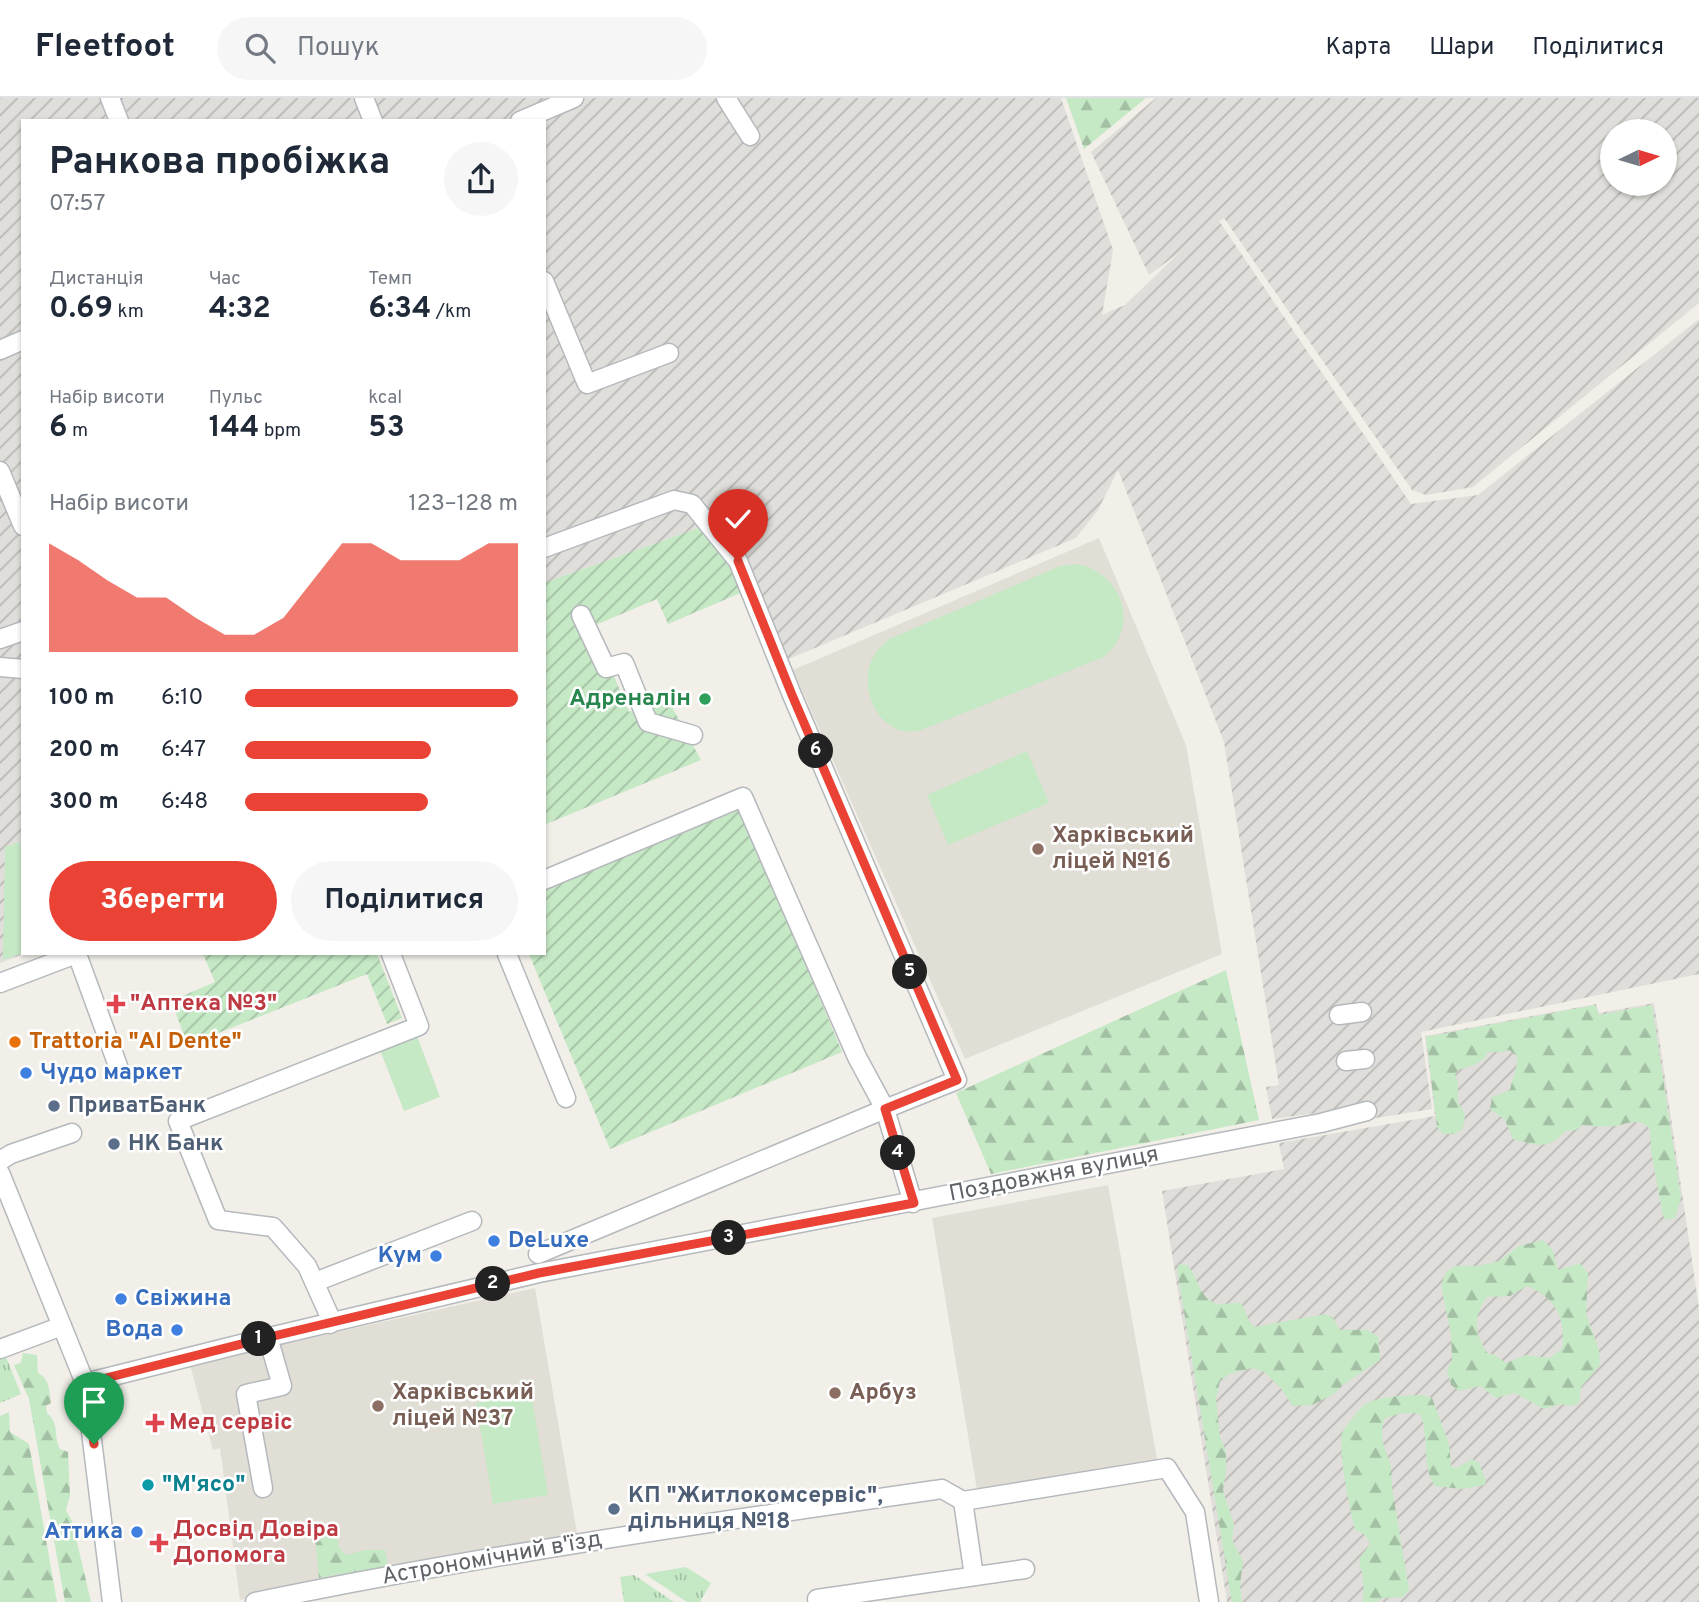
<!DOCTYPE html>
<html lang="uk">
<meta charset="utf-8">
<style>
:root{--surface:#fff;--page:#f6f6f7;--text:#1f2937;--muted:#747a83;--line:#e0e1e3;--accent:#ea4335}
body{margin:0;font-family:Overpass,sans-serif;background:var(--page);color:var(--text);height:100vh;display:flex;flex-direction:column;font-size:26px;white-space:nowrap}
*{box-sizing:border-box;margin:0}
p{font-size:23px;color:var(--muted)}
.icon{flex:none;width:38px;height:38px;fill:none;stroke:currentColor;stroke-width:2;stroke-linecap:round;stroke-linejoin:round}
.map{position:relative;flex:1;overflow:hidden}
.sheet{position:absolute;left:21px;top:21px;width:525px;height:836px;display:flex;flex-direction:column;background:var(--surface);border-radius:0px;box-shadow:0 2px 5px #0004}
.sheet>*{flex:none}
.needle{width:46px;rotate:85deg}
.tools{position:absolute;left:1600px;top:21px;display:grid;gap:14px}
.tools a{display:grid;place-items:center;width:77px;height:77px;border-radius:50%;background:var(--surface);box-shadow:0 2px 5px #0004;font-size:35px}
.pin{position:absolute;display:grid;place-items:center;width:60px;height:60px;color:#fff;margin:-72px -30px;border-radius:50% 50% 50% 0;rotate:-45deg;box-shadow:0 0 7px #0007}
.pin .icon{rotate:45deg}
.km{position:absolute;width:35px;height:35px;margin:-18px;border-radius:50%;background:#222;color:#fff;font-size:19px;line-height:35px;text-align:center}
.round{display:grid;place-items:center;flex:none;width:74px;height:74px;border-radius:37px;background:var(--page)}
.overview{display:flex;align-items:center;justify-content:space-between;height:119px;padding:0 28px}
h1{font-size:38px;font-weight:700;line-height:52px}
.figures{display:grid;grid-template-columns:repeat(3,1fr);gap:10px;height:119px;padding:7px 28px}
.figures div{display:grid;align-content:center}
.figures b{font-size:30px;font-weight:700}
.figures small{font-size:19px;font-weight:400}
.figures p{font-size:19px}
.chart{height:196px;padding:14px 28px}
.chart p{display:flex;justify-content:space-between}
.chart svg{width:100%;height:126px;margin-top:7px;fill:var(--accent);opacity:.7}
.action{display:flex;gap:14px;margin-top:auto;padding:14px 28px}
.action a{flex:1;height:80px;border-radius:42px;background:var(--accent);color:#fff;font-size:28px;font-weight:700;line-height:80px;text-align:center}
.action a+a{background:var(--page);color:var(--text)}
ul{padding:0 28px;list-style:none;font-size:23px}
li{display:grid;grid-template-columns:112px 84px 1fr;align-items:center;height:52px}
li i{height:18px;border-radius:9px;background:var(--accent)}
header{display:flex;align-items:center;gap:42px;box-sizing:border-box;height:98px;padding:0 35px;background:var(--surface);border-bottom:2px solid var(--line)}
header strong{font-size:33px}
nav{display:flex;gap:38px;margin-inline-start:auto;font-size:24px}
.search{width:490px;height:63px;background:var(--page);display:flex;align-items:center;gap:18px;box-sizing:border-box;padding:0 24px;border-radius:38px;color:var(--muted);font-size:26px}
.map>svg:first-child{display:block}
.industrial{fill:url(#industrial-furrows);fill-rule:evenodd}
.education{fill:#e1ded6}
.grass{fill:#c5e8c5}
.forest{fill:url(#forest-firs);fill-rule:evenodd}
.park{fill:url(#park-tufts)}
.garden{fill:url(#garden-furrows)}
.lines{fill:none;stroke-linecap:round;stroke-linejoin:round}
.minor-casing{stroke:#b5b8bc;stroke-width:21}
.minor{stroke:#fff;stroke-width:18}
.route-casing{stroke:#fff;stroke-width:14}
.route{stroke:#ea4335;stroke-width:9}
.leisure-dot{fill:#2e9e5b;stroke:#fff;stroke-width:2.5}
.education-dot{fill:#8d6e63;stroke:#fff;stroke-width:2.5}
.health-dot{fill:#e0444e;stroke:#fff;stroke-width:2.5}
.food-dot{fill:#e8710a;stroke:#fff;stroke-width:2.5}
.shop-dot{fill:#3f7fe0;stroke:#fff;stroke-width:2.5}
.service-dot{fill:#5c6f8a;stroke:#fff;stroke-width:2.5}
.culture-dot{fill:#0f9aa8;stroke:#fff;stroke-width:2.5}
.labels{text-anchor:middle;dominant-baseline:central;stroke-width:5;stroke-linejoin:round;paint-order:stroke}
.leisure-label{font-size:23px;font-weight:bold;fill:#27864d;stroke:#fff;text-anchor:end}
.education-label{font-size:23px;font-weight:bold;fill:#785e54;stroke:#fff;text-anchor:start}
.health-label{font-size:23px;font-weight:bold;fill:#be3a42;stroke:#fff;text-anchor:start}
.food-label{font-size:23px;font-weight:bold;fill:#c56008;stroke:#fff;text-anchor:start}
.shop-label{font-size:23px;font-weight:bold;fill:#366cbe;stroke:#fff;text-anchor:start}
.service-label{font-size:23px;font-weight:bold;fill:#4e5e75;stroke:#fff;text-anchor:start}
.street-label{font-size:23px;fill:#5f6368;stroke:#fff}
.culture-label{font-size:23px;font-weight:bold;fill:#0d838f;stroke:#fff;text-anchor:start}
</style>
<header>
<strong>Fleetfoot</strong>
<div class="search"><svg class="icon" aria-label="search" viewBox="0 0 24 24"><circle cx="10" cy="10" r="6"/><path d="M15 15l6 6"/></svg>Пошук</div>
<nav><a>Карта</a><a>Шари</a><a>Поділитися</a></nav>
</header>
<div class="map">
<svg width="1699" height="1504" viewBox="0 0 1699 1504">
<defs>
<pattern id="industrial-furrows" width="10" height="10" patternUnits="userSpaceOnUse" patternTransform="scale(1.75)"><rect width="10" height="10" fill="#e0deda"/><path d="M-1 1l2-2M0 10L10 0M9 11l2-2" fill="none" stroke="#b9b8b5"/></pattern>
<pattern id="forest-firs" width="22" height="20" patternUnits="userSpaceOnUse" patternTransform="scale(1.75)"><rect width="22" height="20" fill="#c5e8c5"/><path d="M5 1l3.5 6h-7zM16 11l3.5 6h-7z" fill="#a3c0a4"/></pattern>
<pattern id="park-tufts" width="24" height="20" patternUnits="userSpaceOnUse" patternTransform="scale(1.75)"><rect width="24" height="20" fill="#c5e8c5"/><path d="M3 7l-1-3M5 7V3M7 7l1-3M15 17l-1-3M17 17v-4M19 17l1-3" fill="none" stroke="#a3c0a4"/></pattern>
<pattern id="garden-furrows" width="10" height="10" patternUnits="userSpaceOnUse" patternTransform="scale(1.75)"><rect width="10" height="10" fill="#c5e8c5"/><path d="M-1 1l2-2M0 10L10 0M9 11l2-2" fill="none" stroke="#a3c0a4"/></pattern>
</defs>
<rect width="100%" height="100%" fill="#f1efe8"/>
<g class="industrial">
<path d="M0,0H1061L1113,152L1102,217L1125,207L1180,154L1149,177L1091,54L1156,0H1699V205L1473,389L1426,397L1412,392L1224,120L1219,123L1411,406L1478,397L1699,221V876L1421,934L1432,1011L1370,1021L1369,1008L1272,1021L1266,989L1279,987L1224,644L1118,372L1098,412L1076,440L784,563L721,422L544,485V23H23L24,856L0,865ZM1612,33H1664V86H1612Z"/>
<polygon points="1654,905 1699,1210 1699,1504 1227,1504 1162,1093 1284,1071 1279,1045 1435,1018 1425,938 1596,906 1599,915"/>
</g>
<g class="education">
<polygon points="1099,440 1186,647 1222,856 965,961 793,572"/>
<polygon points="1108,1087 1158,1366 977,1392 932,1120"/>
<polygon points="535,1190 578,1441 391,1472 240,1502 220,1350 213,1352 190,1267"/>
</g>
<g class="grass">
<path d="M1077,466C1122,474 1141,528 1104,559L919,633C914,633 907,634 902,633C870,624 857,578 877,553C880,549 885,545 889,541L1060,468Z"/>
<polygon points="1027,653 1049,705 948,747 927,697"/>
<polygon points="19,744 23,752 23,855 3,862 5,749"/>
<polygon points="417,938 440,999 404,1013 380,952"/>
<polygon points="531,1295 548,1397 493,1406 476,1305"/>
</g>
<g class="forest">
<polygon points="1066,0 1146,0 1084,51"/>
<polygon points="1226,872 1259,1022 991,1076 956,995"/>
<path d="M1595,907L1599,917L1652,907L1681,1100L1675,1120L1666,1122L1663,1118L1651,1053L1650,1031C1637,1017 1625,1028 1612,1028C1602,1029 1593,1029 1583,1027L1576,1032L1565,1033C1549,1053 1535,1047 1513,1041L1505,1022L1490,1011L1492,999L1510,992C1512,981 1518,969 1517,958L1509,952C1501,955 1495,953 1486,955L1485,960L1474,967L1458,972L1455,977L1458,984V1005C1466,1013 1466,1021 1462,1032L1453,1036H1443L1437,1029L1426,939Z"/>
<path d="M1543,1142L1553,1153L1558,1172L1580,1165L1588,1175L1586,1216L1599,1252L1600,1267L1581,1289L1579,1305L1570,1308L1561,1306L1544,1311L1515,1295L1496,1300L1480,1288L1459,1293L1451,1287L1447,1272L1452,1262L1451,1237L1441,1187L1446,1174L1455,1168H1478L1499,1163L1519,1148ZM1527,1188C1556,1200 1566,1220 1562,1251L1549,1260L1526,1257L1506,1265L1493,1256H1488C1474,1234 1472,1221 1487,1199L1510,1198Z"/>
<path d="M1179,1166L1187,1167C1199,1179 1198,1201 1218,1206C1224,1207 1234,1204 1241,1205C1246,1213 1247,1222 1254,1229L1326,1216L1333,1220L1340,1232H1366L1378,1238L1380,1262L1344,1286L1334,1296L1312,1307L1293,1308L1280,1289L1264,1274L1252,1270L1229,1276L1220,1283L1216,1301L1220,1339L1226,1354V1373L1223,1392L1234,1427L1232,1442L1243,1463L1240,1487L1242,1504H1232L1177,1171Z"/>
<path d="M23,1255L37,1257L38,1275C50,1281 49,1293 51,1305L46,1308L47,1315C60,1326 53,1338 60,1351L68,1354L70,1398L66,1412L72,1423L91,1504H65L29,1301L14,1267L21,1265Z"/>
<path d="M1423,1297L1432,1300L1449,1346L1451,1369L1457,1370L1472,1361L1479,1365L1486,1383L1484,1387L1462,1391L1435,1388C1422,1372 1429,1339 1421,1317C1407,1313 1398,1315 1384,1321L1382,1333L1383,1345L1391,1368L1392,1390L1409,1492L1403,1499L1383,1500L1376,1504H1362C1366,1490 1362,1475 1359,1461L1370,1446L1365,1437L1355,1432C1350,1412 1338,1354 1342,1336C1343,1331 1360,1310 1364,1307C1381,1297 1404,1298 1423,1297Z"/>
<polygon points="9,1314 10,1334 29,1346 57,1504 0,1504 0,1318"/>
<polygon points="325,1433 334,1433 338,1441 339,1449 346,1457 365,1452 385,1452 388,1468 319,1480 315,1438"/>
</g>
<g class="park">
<polygon points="4,1254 21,1296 0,1305 0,1257"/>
<polygon points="686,1469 711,1485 700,1504 687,1504 645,1476"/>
<polygon points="634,1477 674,1504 624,1504 620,1479"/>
</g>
<g class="garden">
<polygon points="721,422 752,490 668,526 657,501 593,528 629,614 667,600 701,662 544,727 544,485"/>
<polygon points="741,711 842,954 610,1051 529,856 544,856 544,793"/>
<polygon points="203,856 377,856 402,920 387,926 367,876 188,947 171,903 215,884"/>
</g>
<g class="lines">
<g class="minor-casing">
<g id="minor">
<polyline points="110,0 119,23"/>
<polyline points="364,0 373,23"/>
<polyline points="726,0 750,38"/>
<polyline points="520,23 574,0"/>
<polyline points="544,183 587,286 669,255"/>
<polyline points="0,252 23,242"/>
<polyline points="0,373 23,428"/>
<polyline points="544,450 674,402 692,406 738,463 792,597 957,982 885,1011 913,1105"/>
<polyline points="581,517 606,570 624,565 648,624 693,637"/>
<polyline points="0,541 23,533"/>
<polyline points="0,569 23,571"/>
<polyline points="77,856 118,968"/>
<polyline points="507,856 566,1000"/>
<polyline points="0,885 76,856"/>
<polyline points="1339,917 1362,914"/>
<polyline points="1346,963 1365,961"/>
<polyline points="0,1063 11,1056 72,1035"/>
<polyline points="0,1075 85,1285 112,1504"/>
<polyline points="538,1156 885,1011 857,959 743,699 544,782"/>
<polyline points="315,1184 472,1123"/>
<polyline points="330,1226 329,1217 307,1168 273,1129 218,1122 178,1023 419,928 391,856"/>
<polyline points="0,1251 62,1228"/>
<polyline points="85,1285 257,1242 539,1175 1321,1025 1367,1013"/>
<polyline points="263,1390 246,1296 282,1288 268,1239"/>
<polyline points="963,1403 974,1478"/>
<polyline points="817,1501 1025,1471"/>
<path d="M255,1504C483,1457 713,1424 942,1391L963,1403L1167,1370L1195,1414L1209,1504"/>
</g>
</g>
<use href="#minor" class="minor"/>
</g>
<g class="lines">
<g class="route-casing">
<polyline id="route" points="94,1346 86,1285 257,1242 539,1175 914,1105 885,1011 957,982 792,597 738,463"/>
</g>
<use href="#route" class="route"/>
</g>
<circle class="leisure-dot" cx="705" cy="601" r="7"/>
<g class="education-dot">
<circle cx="1038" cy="751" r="7"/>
<circle cx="835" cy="1295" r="7"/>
<circle cx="378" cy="1308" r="7"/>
</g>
<g class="health-dot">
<path d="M112.5 895.5h7v7h7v7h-7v7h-7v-7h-7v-7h7z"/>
<path d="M151.5 1314.5h7v7h7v7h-7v7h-7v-7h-7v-7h7z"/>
<path d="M155.5 1434.5h7v7h7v7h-7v7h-7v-7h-7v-7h7z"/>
</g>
<circle class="food-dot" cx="15" cy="944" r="7"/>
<g class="shop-dot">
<circle cx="26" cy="975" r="7"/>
<circle cx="494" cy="1143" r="7"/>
<circle cx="436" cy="1158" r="7"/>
<circle cx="121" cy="1201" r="7"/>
<circle cx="177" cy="1232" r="7"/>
<circle cx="137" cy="1434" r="7"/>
</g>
<g class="service-dot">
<circle cx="54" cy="1008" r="7"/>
<circle cx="114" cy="1046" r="7"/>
<circle cx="614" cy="1411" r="7"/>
</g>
<circle class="culture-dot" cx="148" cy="1387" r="7"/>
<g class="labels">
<g class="leisure-label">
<text x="691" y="601">Адреналін</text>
</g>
<g class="education-label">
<text x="1052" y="738">Харківський<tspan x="1052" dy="26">ліцей №16</tspan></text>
<text x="392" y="1295">Харківський<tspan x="392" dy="26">ліцей №37</tspan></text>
<text x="849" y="1295">Арбуз</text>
</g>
<g class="health-label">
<text x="130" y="906">"Аптека №3"</text>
<text x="169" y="1325">Мед сервіс</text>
<text x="173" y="1432">Досвід Довіра<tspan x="173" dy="26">Допомога</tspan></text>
</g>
<g class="food-label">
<text x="29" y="944">Trattoria "Al Dente"</text>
</g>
<g class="shop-label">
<text x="40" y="975">Чудо маркет</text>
<text x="508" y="1143">DeLuxe</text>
<text x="422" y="1158" text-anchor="end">Кум</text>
<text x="135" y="1201">Свіжина</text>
<text x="163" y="1232" text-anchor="end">Вода</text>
<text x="123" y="1434" text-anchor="end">Аттика</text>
</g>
<g class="service-label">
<text x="68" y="1008">ПриватБанк</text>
<text x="128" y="1046">НК Банк</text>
<text x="628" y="1398">КП "Житлокомсервіс",<tspan x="628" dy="26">дільниця №18</tspan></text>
</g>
<g class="street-label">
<text transform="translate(1054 1077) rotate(-11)">Поздовжня вулиця</text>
<text transform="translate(492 1461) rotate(-10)">Астрономічний в'їзд</text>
</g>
<g class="culture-label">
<text x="162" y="1387">"М'ясо"</text>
</g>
</g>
</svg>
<div class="tools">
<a><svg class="needle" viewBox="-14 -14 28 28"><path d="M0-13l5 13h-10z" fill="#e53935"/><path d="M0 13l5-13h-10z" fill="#747a83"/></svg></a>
</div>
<div class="pin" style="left:94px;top:1346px;background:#1e9e55"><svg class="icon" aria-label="arrive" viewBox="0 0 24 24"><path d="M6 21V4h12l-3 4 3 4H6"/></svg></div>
<div class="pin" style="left:738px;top:463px;background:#d93025"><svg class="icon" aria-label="check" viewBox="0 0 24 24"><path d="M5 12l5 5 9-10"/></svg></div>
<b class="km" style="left:259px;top:1241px">1</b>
<b class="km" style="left:493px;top:1186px">2</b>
<b class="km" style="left:729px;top:1140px">3</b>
<b class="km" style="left:898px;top:1055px">4</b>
<b class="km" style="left:910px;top:874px">5</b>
<b class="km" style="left:816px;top:653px">6</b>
<section class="sheet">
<div class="overview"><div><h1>Ранкова пробіжка</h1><p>07:57</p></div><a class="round"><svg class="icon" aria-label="share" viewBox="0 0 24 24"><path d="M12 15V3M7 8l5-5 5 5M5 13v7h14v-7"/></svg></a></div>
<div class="figures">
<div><p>Дистанція</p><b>0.69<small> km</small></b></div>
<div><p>Час</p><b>4:32</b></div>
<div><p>Темп</p><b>6:34<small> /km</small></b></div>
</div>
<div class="figures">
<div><p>Набір висоти</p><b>6<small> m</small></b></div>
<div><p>Пульс</p><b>144<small> bpm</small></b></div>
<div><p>kcal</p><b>53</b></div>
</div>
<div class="chart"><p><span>Набір висоти</span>123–128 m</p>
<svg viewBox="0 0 160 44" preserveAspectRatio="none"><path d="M0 44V6L10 12L20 19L30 25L40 25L50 32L60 38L70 38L80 32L90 19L100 6L110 6L120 12L130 12L140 12L150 6L160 6V44z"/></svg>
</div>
<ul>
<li><b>100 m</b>6:10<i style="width:100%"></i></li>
<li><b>200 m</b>6:47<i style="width:68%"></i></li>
<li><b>300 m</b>6:48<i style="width:67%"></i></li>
</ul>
<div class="action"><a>Зберегти</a><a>Поділитися</a></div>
</section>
</div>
